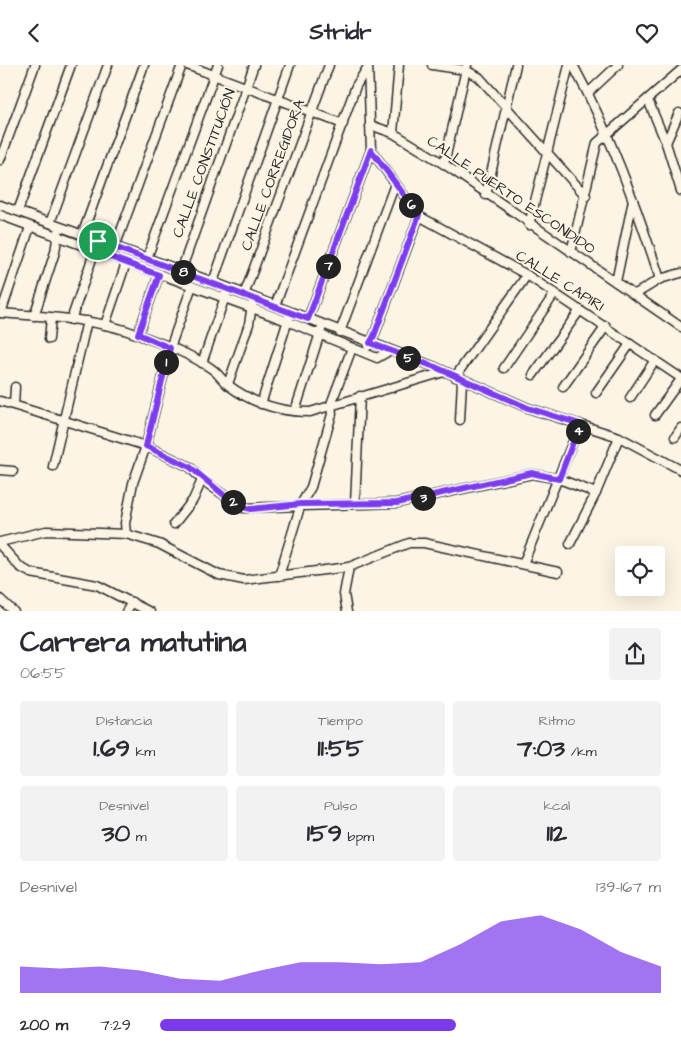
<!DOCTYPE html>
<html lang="es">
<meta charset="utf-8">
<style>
:root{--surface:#fff;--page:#f2f2f3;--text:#2b2b33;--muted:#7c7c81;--accent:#7c3aed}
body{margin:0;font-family:"Architects Daughter",sans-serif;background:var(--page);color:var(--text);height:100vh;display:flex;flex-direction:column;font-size:19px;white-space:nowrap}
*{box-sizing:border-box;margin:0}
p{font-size:16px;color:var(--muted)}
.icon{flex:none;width:28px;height:28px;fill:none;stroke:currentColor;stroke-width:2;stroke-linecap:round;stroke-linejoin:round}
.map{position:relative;height:546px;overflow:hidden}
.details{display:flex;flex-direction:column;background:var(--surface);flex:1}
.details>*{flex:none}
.tools{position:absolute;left:615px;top:481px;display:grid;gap:10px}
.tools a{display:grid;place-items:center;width:50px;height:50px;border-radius:5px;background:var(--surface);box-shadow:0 5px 20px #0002;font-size:25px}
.pin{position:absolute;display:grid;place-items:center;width:42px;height:42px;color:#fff;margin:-21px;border:2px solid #fff;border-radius:50%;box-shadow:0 1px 5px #0007}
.km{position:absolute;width:25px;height:25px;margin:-12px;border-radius:50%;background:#222;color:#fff;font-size:14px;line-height:25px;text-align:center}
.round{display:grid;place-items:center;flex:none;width:52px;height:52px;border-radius:5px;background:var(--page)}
.overview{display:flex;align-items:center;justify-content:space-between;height:85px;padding:0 20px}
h1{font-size:28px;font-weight:700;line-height:38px}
.figures{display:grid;grid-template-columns:repeat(3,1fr);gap:8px;height:85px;padding:5px 20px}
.figures div{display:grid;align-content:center;border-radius:5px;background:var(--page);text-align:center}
.figures b{font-size:25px;font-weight:700}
.figures small{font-size:14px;font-weight:400}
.figures p{font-size:14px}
.chart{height:140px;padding:10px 20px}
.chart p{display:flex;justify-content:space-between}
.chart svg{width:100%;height:90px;margin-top:5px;fill:var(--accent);opacity:.7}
ul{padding:0 20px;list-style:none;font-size:16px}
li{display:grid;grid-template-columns:80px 60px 1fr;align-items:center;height:38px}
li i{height:12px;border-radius:6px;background:var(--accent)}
header{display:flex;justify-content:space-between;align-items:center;height:65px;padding:0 20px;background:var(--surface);font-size:22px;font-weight:700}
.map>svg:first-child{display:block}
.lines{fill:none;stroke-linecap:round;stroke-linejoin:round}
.street-casing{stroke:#2b2b2b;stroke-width:11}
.street{stroke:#fcf5e5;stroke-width:8}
.route-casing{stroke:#fff;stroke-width:10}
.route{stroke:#7c3aed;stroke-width:6}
.labels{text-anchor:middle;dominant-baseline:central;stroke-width:4;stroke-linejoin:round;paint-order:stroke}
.street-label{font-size:15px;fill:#2b2b2b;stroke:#fcf5e5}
</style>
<header><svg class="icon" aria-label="back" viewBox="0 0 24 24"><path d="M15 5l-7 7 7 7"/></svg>Stridr<svg class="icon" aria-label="heart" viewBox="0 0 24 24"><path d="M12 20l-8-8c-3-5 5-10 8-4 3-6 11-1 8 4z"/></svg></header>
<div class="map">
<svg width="681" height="547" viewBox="0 0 681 547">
<rect width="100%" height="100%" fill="#fcf5e5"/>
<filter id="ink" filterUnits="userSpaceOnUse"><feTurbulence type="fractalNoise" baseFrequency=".02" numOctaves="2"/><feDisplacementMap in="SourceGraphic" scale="10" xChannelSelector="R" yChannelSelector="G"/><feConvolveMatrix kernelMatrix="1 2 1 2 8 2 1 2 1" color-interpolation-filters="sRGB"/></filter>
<g filter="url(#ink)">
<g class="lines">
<g class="street-casing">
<g id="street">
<polyline points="187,0 343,59"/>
<polyline points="368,0 371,85 419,151 527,210 681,313"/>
<polyline points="432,0 465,5 479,12 586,131"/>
<path d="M573,0C610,68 636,140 660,214"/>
<polyline points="588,28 618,0"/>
<polyline points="648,35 666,78 681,126"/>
<polyline points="370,60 393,68 444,99 681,262"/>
<polyline points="393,68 399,0"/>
<polyline points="666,78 679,48"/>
<polyline points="0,95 35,0"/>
<polyline points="444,99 467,0"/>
<polyline points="486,130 516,0"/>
<polyline points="0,140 213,217 435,302 528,343 619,372 681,405"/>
<polyline points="18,146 71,0"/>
<polyline points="0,150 287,256 377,293 389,286"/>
<polyline points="50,158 108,0"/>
<polyline points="529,160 569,0"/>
<polyline points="82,170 144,0"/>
<polyline points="115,182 182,0"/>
<polyline points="571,187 597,78 681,5"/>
<polyline points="147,193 218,0"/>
<polyline points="181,206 254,0"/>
<polyline points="213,217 290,0"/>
<polyline points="616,217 633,135"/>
<polyline points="244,230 329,0"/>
<polyline points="634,230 660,214 681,208"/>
<polyline points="275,241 356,21 367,3"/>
<path d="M0,248C46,252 96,253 139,270C163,279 191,289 212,304C218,308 222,315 228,320C252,338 280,347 310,347L444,307"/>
<polyline points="1,248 30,162"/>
<polyline points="34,251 55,187 58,168"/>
<polyline points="308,254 371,85"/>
<polyline points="71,255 96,182"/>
<polyline points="105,260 126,198"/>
<polyline points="340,267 395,119"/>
<polyline points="138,269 159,210"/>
<polyline points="49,274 51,253"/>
<polyline points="368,281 374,271 419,151"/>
<polyline points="202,298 226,229"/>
<polyline points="504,303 555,228"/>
<polyline points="533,310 580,245"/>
<polyline points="455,312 527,210"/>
<polyline points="228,319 249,259 252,240"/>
<polyline points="563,322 606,261"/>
<polyline points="596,328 630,279"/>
<polyline points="630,333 655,295"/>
<polyline points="0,336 146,381 190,402 202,415 243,443 397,438 532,409 559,414 596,428"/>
<polyline points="261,339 289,252"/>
<polyline points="14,340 15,322"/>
<polyline points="295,346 321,265"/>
<polyline points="655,350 681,314"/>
<polyline points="460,355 462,316"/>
<polyline points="675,372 681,363"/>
<polyline points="53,401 87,256"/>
<polyline points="0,405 13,406"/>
<polyline points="355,439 360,331"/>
<polyline points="174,459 193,435 202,415"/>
<polyline points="126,469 125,458 133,418 146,381 170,283 192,221"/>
<polyline points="0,477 46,466 126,469 159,479 219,510 244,515 349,502 409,478 424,478 558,507"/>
<polyline points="570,479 596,428 619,372"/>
<polyline points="0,480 20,502 31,508 97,520 150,547"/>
<polyline points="523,499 580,359"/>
<polyline points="279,511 301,439 311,422 332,349 331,339 352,283"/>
<polyline points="0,534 14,547"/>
<polyline points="126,547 132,537"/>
<polyline points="347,547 344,529 349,502"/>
</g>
</g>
<use href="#street" class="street"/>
</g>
</g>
<g class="lines" filter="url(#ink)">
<g class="route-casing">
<polygon id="route" points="371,85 419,150 374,271 370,278 435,302 528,343 580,359 559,414 532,408 397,438 301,439 251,444 236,440 190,402 146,381 170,283 138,269 159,210 94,186 98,176 308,254"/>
</g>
<use href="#route" class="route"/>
</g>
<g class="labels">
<g class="street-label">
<text transform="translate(204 98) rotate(-70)">CALLE CONSTITUCIÓN</text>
<text transform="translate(273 110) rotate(-70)">CALLE CORREGIDORA</text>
<text transform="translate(511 130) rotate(34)">CALLE PUERTO ESCONDIDO</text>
<text transform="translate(560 216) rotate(32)">CALLE CAPIRI</text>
</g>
</g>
</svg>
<div class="tools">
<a><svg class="icon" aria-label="locate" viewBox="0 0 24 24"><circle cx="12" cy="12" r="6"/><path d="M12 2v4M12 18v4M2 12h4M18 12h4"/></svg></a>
</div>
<div class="pin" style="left:98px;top:176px;background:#1e9e55"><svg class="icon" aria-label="arrive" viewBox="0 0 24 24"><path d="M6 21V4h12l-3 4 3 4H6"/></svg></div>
<b class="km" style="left:166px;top:297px">1</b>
<b class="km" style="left:233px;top:437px">2</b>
<b class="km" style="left:423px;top:433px">3</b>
<b class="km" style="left:578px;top:366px">4</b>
<b class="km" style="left:408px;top:293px">5</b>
<b class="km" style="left:411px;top:140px">6</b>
<b class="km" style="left:328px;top:201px">7</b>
<b class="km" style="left:183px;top:207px">8</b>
</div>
<section class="details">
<div class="overview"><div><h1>Carrera matutina</h1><p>06:55</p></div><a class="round"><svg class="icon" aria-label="share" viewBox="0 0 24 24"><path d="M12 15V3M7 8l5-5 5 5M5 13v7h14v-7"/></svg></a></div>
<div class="figures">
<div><p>Distancia</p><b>1.69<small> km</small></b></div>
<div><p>Tiempo</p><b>11:55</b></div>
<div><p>Ritmo</p><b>7:03<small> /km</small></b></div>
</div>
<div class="figures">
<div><p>Desnivel</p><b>30<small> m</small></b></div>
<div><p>Pulso</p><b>159<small> bpm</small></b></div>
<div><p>kcal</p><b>112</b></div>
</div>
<div class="chart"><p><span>Desnivel</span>139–167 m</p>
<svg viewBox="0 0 160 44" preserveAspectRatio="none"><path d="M0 44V31L10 32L20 31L30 33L40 37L50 38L60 33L70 29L80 29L90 30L100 29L110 20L120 9L130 6L140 13L150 24L160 31V44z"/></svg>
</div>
<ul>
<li><b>200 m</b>7:29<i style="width:59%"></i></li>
</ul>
</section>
